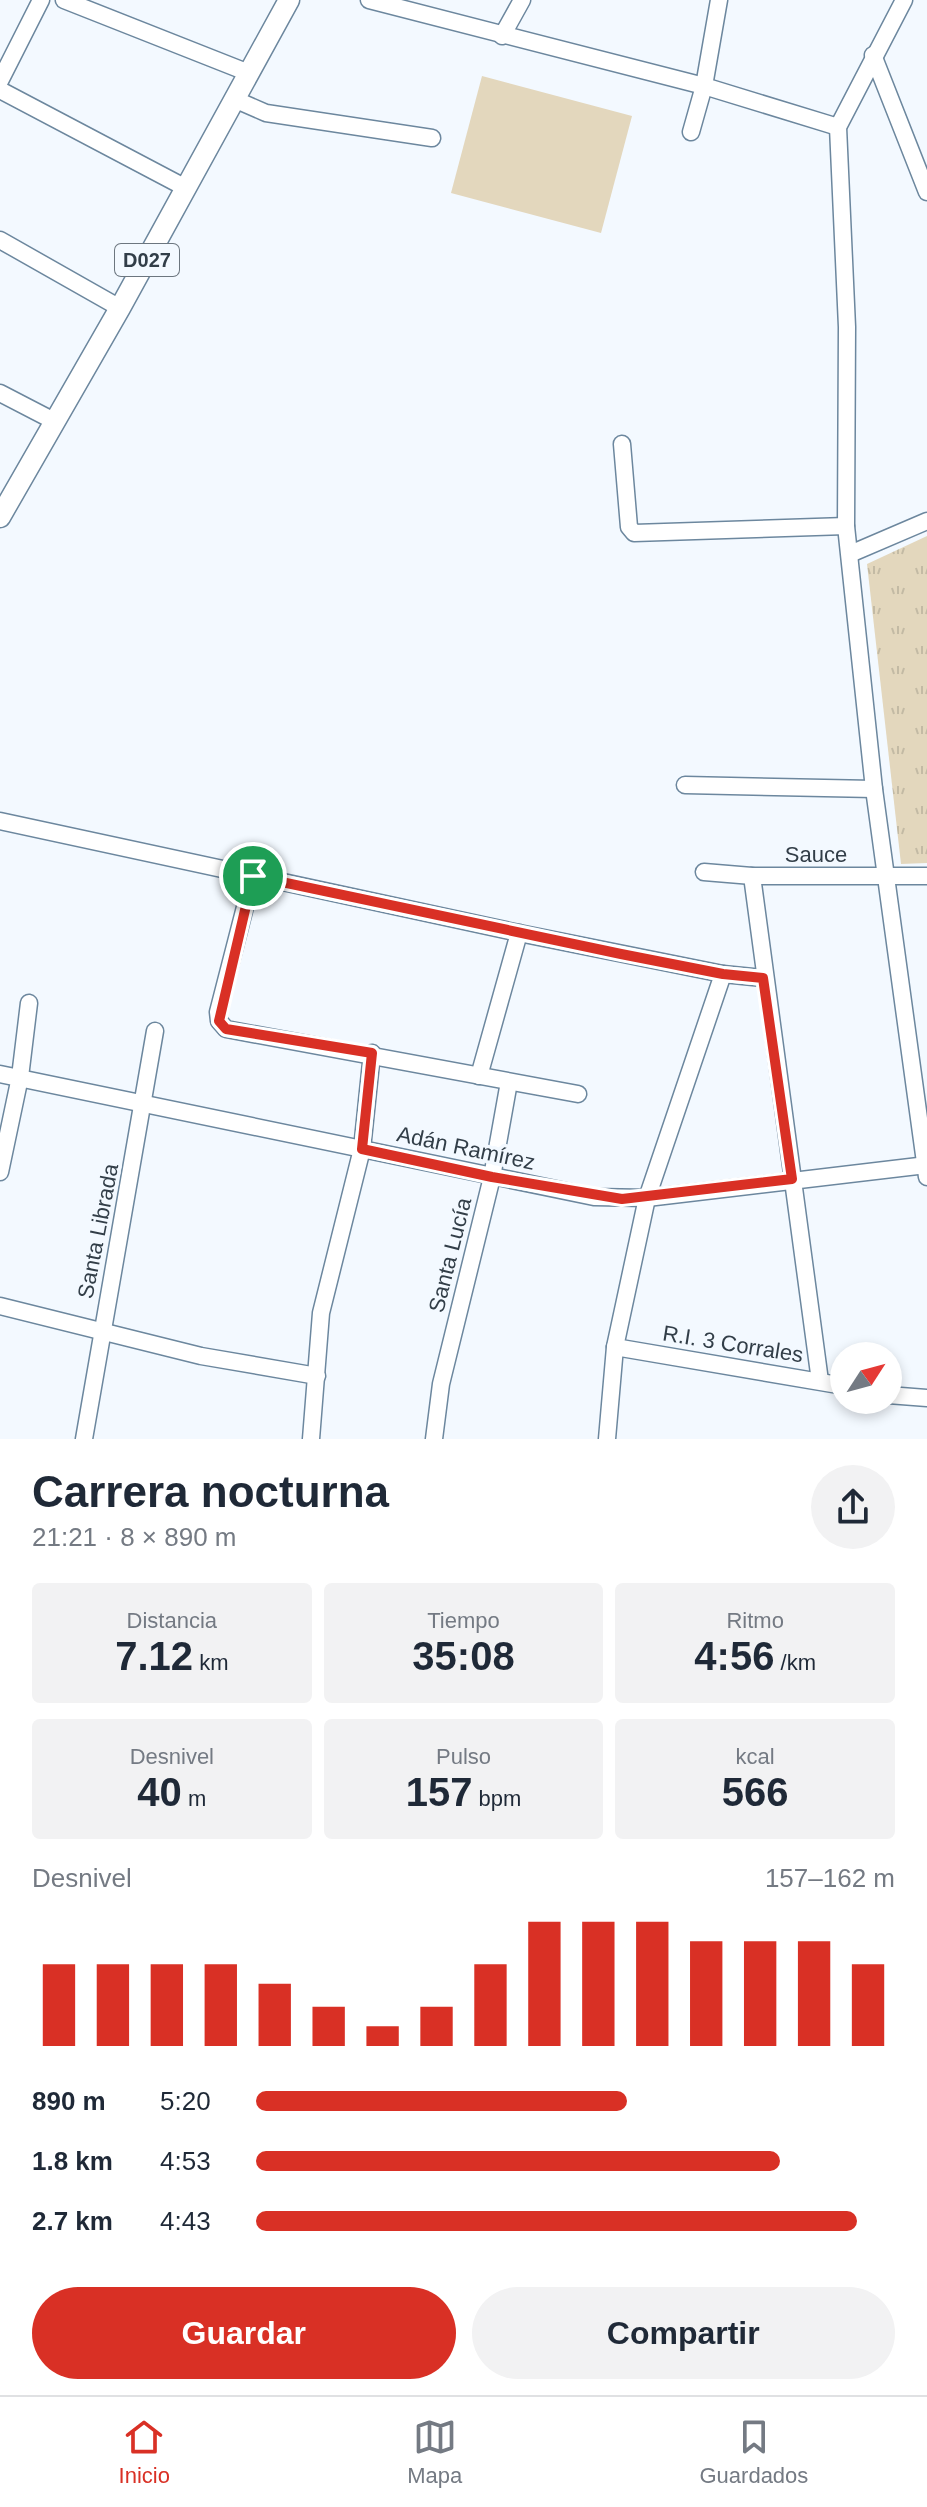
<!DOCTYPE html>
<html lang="es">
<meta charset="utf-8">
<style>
:root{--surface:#fff;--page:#f2f2f3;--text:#1f2937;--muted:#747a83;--line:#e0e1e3;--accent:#d93025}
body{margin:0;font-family:Helvetica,sans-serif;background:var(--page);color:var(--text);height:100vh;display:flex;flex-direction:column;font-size:30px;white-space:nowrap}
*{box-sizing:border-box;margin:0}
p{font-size:26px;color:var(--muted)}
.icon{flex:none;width:44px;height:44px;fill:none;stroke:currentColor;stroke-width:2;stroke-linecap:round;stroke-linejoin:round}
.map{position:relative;height:1439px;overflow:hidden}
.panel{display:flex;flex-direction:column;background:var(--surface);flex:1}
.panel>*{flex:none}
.needle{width:52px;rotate:54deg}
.tools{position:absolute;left:830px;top:1342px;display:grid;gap:16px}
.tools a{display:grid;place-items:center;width:72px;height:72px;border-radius:50%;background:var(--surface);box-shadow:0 4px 12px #0003;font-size:40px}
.pin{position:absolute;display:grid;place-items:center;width:68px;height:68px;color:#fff;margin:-34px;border:4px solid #fff;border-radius:50%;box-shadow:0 2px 8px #0007}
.round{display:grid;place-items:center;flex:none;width:84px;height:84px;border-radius:42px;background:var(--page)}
.head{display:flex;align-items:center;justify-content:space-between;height:136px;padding:0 32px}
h1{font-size:44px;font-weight:600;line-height:60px}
.figures{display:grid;grid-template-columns:repeat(3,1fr);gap:12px;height:136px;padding:8px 32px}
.figures div{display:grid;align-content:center;border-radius:8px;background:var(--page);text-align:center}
.figures b{font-size:40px;font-weight:600}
.figures small{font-size:22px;font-weight:400}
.figures p{font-size:22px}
.chart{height:224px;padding:16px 32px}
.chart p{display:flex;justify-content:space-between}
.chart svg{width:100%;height:144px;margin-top:8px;stroke:var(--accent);stroke-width:6}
.primary-button{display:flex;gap:16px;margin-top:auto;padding:16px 32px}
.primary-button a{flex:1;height:92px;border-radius:48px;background:var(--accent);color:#fff;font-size:32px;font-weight:600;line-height:92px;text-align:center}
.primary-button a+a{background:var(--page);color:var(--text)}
ul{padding:0 32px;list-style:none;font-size:26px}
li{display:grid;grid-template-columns:128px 96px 1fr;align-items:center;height:60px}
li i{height:20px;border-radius:10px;background:var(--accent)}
.tab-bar{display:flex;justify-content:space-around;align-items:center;height:112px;border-top:2px solid var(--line);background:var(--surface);font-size:22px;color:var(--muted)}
.tab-bar a{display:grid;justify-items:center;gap:4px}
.tab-bar .active{color:var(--accent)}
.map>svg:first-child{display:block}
.grass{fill:#e3d7bd}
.park{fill:url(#park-tufts)}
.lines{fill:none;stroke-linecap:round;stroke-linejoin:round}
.minor-casing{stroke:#6c879e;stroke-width:19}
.major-casing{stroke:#6c879e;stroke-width:23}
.minor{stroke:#fff;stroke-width:16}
.major{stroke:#fff;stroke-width:20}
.route-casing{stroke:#fff;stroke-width:16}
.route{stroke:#d93025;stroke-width:10}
.labels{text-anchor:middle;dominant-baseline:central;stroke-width:7;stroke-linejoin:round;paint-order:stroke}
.shield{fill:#f3f9ff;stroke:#6c767f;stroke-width:2}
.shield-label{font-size:20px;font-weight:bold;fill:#323e48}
.street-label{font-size:22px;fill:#323e48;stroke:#f3f9ff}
</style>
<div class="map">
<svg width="927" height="1439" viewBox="0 0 927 1439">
<defs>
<pattern id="park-tufts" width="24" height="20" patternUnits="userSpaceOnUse" patternTransform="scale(2)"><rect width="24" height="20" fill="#e3d7bd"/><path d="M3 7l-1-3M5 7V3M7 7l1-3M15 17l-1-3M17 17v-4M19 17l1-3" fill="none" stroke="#c3baa4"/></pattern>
</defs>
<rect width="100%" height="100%" fill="#f3f9ff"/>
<polygon class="grass" points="482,76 632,116 601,233 451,193"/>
<polygon class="park" points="927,536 927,863 901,864 867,564"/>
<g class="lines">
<g class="minor-casing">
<g id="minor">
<polyline points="64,0 249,73"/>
<polyline points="369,0 704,86 838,127"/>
<polyline points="904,0 838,127 847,327 846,526 874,789 927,1177"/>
<polyline points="502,36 522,0"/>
<polyline points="873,55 927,192"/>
<polyline points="0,81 41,0"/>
<polyline points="0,90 186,188"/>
<polyline points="234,99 266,113 432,138"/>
<polyline points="691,132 704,86 719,0"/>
<polyline points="0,240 120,308"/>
<polyline points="0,393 54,421"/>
<polyline points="622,444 629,527 634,533 846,526"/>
<polyline points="850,554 927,521"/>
<polyline points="685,785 874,789"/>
<polyline points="0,821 519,933 723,974 763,978"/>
<polyline points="704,872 752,876 927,876"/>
<polyline points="253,876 218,1012 219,1021 226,1029 578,1094"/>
<polyline points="752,876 820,1381"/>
<polyline points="0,1074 594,1197 647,1198 927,1165"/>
<polyline points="479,1076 519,933"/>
<polyline points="0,1172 20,1077 29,1003"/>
<polyline points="0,1306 201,1356 317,1376"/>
<polyline points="615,1347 844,1386"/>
<polyline points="888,1395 927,1398"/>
<polyline points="84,1439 155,1031"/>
<polyline points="311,1439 321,1313 362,1149 372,1053"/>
<polyline points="434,1439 441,1384 492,1177 509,1082"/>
<polyline points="607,1439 615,1347 647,1198 723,974"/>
</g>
</g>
<g class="major-casing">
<polyline id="major" points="0,517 120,308 289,0"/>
</g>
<use href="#minor" class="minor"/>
<use href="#major" class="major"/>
</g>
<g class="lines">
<g class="route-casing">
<polygon id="route" points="253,876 621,954 723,974 763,978 792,1179 622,1199 492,1177 362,1149 372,1053 226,1029 219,1021"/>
</g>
<use href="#route" class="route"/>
</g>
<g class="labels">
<rect class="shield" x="115" y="244" width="64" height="32" rx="6"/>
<g class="shield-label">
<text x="147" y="260">D027</text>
</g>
<g class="street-label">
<text x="816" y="854">Sauce</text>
<text transform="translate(466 1148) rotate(12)">Adán Ramírez</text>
<text transform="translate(98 1231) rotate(-79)">Santa Librada</text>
<text transform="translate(450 1255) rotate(-76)">Santa Lucía</text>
<text transform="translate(733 1344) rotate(9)">R.I. 3 Corrales</text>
</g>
</g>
</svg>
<div class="tools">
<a><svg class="needle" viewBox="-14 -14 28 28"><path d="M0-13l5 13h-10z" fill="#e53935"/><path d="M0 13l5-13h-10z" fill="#747a83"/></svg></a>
</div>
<div class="pin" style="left:253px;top:876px;background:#1e9e55"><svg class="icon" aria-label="arrive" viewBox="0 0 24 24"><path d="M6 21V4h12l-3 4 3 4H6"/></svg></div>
</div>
<section class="panel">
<div class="head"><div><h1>Carrera nocturna</h1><p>21:21 · 8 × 890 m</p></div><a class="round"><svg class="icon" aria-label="share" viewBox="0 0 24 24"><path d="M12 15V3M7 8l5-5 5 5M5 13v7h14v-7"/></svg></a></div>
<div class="figures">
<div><p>Distancia</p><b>7.12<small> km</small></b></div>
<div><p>Tiempo</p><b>35:08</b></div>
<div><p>Ritmo</p><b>4:56<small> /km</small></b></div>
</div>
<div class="figures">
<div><p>Desnivel</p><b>40<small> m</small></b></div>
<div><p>Pulso</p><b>157<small> bpm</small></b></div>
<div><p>kcal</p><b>566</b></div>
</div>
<div class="chart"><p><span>Desnivel</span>157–162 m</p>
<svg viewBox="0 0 160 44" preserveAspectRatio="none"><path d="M5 44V19M15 44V19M25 44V19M35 44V19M45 44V25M55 44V32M65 44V38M75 44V32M85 44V19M95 44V6M105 44V6M115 44V6M125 44V12M135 44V12M145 44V12M155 44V19"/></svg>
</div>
<ul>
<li><b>890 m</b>5:20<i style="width:58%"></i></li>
<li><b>1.8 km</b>4:53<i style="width:82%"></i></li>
<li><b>2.7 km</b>4:43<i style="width:94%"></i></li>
</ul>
<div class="primary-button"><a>Guardar</a><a>Compartir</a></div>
</section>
<nav class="tab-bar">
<a class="active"><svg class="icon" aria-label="home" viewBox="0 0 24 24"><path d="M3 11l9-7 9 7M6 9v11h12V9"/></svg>Inicio</a>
<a><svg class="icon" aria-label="map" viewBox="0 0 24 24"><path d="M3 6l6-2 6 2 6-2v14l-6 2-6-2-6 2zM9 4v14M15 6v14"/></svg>Mapa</a>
<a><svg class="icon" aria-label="saved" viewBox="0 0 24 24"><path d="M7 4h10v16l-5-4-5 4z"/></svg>Guardados</a>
</nav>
